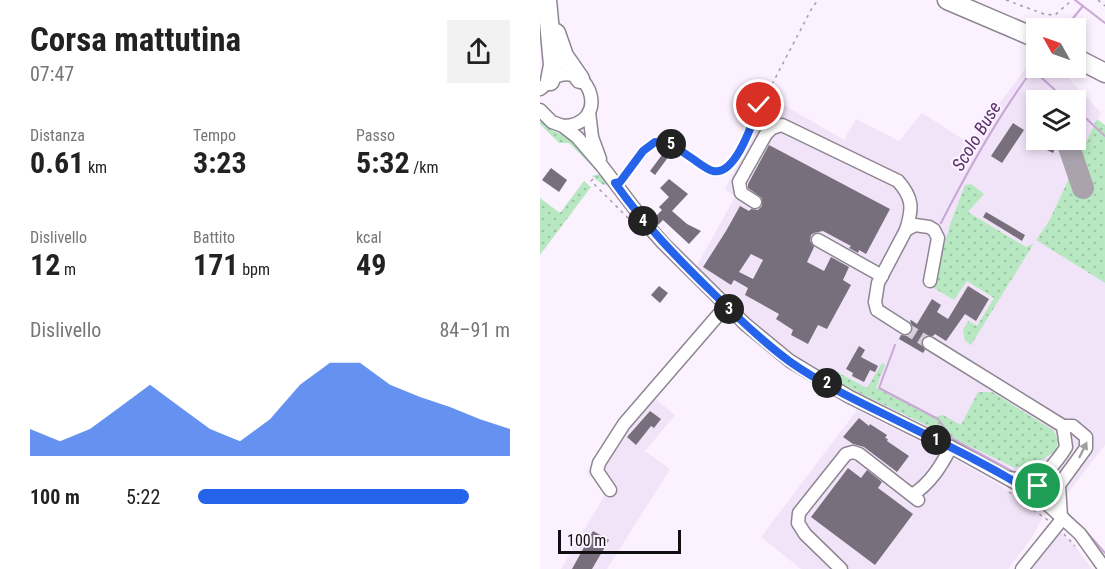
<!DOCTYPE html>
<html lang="it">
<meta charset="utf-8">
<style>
:root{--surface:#fff;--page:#f2f2f2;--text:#222;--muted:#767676;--accent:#2563eb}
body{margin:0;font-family:"Roboto Condensed",sans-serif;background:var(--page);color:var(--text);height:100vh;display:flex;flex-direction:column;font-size:22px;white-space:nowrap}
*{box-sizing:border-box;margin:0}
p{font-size:20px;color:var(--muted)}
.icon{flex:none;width:33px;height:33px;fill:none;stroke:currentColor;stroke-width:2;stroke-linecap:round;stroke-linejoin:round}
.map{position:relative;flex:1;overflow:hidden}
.drawer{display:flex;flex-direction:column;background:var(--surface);width:540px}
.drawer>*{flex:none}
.needle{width:39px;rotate:310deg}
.buttons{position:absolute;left:486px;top:18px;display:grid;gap:12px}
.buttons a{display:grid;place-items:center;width:60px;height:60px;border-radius:0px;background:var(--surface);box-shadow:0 3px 9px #0003;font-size:30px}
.scale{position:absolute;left:18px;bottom:15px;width:123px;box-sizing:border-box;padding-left:6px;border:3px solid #120f13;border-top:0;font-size:16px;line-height:21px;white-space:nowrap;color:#120f13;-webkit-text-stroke:4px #fbf1ff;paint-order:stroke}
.pin{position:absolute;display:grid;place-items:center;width:51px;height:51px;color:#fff;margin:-26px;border:3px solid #fff;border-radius:50%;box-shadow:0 2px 6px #0007}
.km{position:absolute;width:30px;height:30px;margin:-15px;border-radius:50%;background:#222;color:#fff;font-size:16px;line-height:30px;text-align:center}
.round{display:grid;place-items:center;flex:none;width:63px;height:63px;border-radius:0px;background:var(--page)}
.overview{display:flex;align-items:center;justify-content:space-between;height:102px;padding:0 30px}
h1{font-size:33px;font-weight:700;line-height:45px}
.metrics{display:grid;grid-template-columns:repeat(3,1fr);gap:9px;height:102px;padding:6px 30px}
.metrics div{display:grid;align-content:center}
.metrics b{font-size:30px;font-weight:700}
.metrics small{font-size:16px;font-weight:400}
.metrics p{font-size:16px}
.chart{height:168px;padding:12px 30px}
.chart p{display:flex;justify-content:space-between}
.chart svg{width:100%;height:108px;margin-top:6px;fill:var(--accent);opacity:.7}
ul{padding:0 30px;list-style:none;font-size:20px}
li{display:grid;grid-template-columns:96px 72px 1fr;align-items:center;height:45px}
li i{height:15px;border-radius:8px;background:var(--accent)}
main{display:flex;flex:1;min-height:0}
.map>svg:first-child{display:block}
.built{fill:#f1e4f8;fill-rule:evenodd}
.green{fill:url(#green-dots)}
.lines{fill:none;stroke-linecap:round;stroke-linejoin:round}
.stream{stroke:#c8a7d5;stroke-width:2}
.taxiway{stroke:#aaa3ae;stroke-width:22}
.building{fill:#776f7b;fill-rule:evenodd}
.minor-tunnel{stroke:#d8cfdc;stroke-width:12;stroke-dasharray:12 6;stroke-linecap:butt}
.minor-casing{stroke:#8e8592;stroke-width:15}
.highway-casing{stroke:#8e8592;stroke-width:21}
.path{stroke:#a49da7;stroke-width:1.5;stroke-dasharray:3 4.5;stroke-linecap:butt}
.minor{stroke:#fff;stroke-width:12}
.highway{stroke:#fff;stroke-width:18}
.oneway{fill:#a09fa1}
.route-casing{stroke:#fff;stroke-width:12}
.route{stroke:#2563eb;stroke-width:8}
.labels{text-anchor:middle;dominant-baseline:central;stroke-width:4.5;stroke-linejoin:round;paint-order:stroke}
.water-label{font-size:18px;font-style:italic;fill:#593069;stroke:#fbf1ff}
</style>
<main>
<section class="drawer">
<div class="overview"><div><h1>Corsa mattutina</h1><p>07:47</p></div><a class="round"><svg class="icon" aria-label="share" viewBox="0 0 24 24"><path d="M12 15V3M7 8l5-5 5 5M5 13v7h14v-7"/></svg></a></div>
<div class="metrics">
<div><p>Distanza</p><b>0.61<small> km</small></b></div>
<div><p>Tempo</p><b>3:23</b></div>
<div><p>Passo</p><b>5:32<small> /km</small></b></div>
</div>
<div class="metrics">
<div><p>Dislivello</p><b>12<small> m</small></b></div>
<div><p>Battito</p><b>171<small> bpm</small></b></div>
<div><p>kcal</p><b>49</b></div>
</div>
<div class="chart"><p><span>Dislivello</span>84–91 m</p>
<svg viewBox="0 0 160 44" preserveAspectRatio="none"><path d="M0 44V33L10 38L20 33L30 24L40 15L50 24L60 33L70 38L80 29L90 15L100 6L110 6L120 15L130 20L140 24L150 29L160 33V44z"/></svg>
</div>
<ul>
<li><b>100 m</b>5:22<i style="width:87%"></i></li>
</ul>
</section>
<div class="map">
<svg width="565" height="569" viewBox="0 0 565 569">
<defs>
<pattern id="green-dots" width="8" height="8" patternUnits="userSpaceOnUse" patternTransform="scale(1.5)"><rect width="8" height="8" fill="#b7e8c1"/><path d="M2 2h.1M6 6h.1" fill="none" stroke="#9cc6a5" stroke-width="1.8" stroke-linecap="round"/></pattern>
</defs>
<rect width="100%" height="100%" fill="#fbf1ff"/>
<g class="built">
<path d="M493,59L496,62V68H504L514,75L522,71L561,113L509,221L496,240L565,283V445L516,508L468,472L423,447L289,380L257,361L222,334L155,269L195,197L185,189L232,98L304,140L316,119L359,141L382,113L429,143ZM496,100H536V140H496Z"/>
<polygon points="108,393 135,415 105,451 130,469 67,569 21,569 66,493 47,472"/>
<polygon points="317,410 416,460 460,485 503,516 493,536 468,569 261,569 221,537"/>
<polygon points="513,525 534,545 552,569 484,569"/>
</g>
<g class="green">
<polygon points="557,119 565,125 565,283 496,240 509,221"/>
<polygon points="0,120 13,131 34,139 69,184 63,185 52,176 60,174 29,143 19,143 0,124"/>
<polygon points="44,181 51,187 0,255 0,198 20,213"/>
<polygon points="431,184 444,194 428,212 486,247 494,243 431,345 425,341 423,330 428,321 437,326 454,298 427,281 414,300 392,287 411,222 425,185"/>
<path d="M342,363L345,365L336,388L395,417L403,415L421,425L438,392H452L513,430L518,440L516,450C504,460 491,465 475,468L293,380L297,372L327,388Z"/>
</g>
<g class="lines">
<g class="stream">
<polyline points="535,0 565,23"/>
<polyline points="525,28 543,6"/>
<polyline points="493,70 526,100"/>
<polyline points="536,109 565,136"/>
<path d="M401,223C429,168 459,114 496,65"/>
<polyline points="355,345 339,388 398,419 413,439 477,474"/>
<polyline points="527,513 544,529 565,553"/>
</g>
<polyline class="taxiway" points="528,144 543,188"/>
</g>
<g class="building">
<polygon points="473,123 484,130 462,163 451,156"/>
<polygon points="486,140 519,140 513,153"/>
<path d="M229,145L350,209L326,254L319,250L318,253L309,248L311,246L283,231L274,233L271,235L270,241L274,247L267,262L284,271L291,257L309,267L303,280L311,285L287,329L278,325L268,344L251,335L253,330L236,319L239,314L205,295L208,288L194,280L191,285L163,267L186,231L200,206L209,211L211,209L218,210L222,206V198L208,188V184ZM211,254L223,260L213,279L199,272Z"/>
<polygon points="127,148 132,152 115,175 110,171"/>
<polygon points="11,168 27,180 19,192 2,180"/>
<polygon points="129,179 148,194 132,211 147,224 161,231 149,244 123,220 118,225 113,219 122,210 119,207 129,197 120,188"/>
<polygon points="446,212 485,235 482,241 443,217"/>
<polygon points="119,286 128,293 120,303 111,295"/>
<polygon points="428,286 449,299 436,321 425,314 406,341 395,334 393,336 385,336 381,342 385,350 383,353 359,339 361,335 368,336 372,333 373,328 370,321 371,320 377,324 392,299 401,305 397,312 408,319"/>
<polygon points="319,346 325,350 321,357 338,366 335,372 330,370 324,382 312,376 313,373 306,369"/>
<polygon points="110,411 121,419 114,428 111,426 96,445 87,437"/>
<polygon points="319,418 329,426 330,424 347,435 345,438 348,439 347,441 369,456 357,472 324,447 313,444 303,437"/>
<polygon points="308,468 321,478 327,470 342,482 338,488 373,514 335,565 271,517"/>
<polygon points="53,531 69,540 52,569 32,569"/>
</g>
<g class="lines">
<polyline class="minor-tunnel" points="365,328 389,343"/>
<g class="minor-casing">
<g id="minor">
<path d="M0,89C5,86 9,80 15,77C51,60 71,125 23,126"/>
<polyline points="0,110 12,122 23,126 37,137 62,166 107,225 123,243 205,324 250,361 308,396 416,450 497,495 540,534 565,569"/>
<polyline points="49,112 52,137 60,159"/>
<path d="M215,202L201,193L199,182L226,134L232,128L242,125L358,181C373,198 373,208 366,230"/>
<polyline points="278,240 342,276"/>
<polyline points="365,328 337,310 335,302 338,283 366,230 375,225 389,227 394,230 398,238 390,281"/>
<polyline points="389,343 523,426 533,426 546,437 546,448 519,485 504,496 497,495"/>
<path d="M470,478C483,481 495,475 508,469"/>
<polyline points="519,485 521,517"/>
<polyline points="70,490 57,471 59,463 84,424 186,306"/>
<path d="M372,495C390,484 401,466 411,447"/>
<path d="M497,495C499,475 517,464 526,447L523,426"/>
<polyline points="301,569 265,534 258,523 259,513 306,454 313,452 319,454 378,500"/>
<polyline points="482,569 523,518"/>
</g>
</g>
<g class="highway-casing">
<g id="highway">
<polyline points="7,0 13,65 10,81"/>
<polyline points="407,0 496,38"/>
<polyline points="16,33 24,56 40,79"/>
<polyline points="536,58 565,73"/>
</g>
</g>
<g class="path">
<polyline points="466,0 504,14 515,15 532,0"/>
<polyline points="558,0 565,6"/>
<polyline points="83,178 103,151 115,142 129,143 172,171 185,169 191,164 204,142 219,105 229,90 272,8 278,0"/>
<polyline points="53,179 51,181 89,219"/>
<polyline points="469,492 509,521"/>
<polyline points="524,534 535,546"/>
</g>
<use href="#minor" class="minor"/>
<use href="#highway" class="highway"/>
</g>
<defs><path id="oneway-solid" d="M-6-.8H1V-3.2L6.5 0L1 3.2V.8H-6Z" transform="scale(1.5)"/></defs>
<use class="oneway" href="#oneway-solid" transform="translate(543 450) rotate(-64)"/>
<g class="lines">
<g class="route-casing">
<path id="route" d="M219,105C213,121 196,176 173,171C166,169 159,163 153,159C138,149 133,144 115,142L103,151L80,182L75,183C104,224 138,259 174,294C198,318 222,341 249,361C280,383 315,400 348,416C398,441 449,465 497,495L498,486"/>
</g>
<use href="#route" class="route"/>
</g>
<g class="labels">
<g class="water-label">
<text transform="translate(436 136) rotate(-59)">Scolo Buse</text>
</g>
</g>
</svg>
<div class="buttons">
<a><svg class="needle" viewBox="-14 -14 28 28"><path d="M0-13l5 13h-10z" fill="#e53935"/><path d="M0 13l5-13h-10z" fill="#767676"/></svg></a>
<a><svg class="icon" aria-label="layers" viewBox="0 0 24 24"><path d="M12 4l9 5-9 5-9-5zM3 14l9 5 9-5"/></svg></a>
</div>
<div class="scale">100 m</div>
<div class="pin" style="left:498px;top:486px;background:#1e9e55"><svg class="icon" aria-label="arrive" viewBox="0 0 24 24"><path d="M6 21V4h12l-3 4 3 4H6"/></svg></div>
<div class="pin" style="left:219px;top:105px;background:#d93025"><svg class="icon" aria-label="check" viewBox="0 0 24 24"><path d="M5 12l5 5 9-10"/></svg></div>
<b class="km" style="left:396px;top:440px">1</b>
<b class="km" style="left:287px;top:383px">2</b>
<b class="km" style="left:189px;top:309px">3</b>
<b class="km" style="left:103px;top:221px">4</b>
<b class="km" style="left:131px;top:144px">5</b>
</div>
</main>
